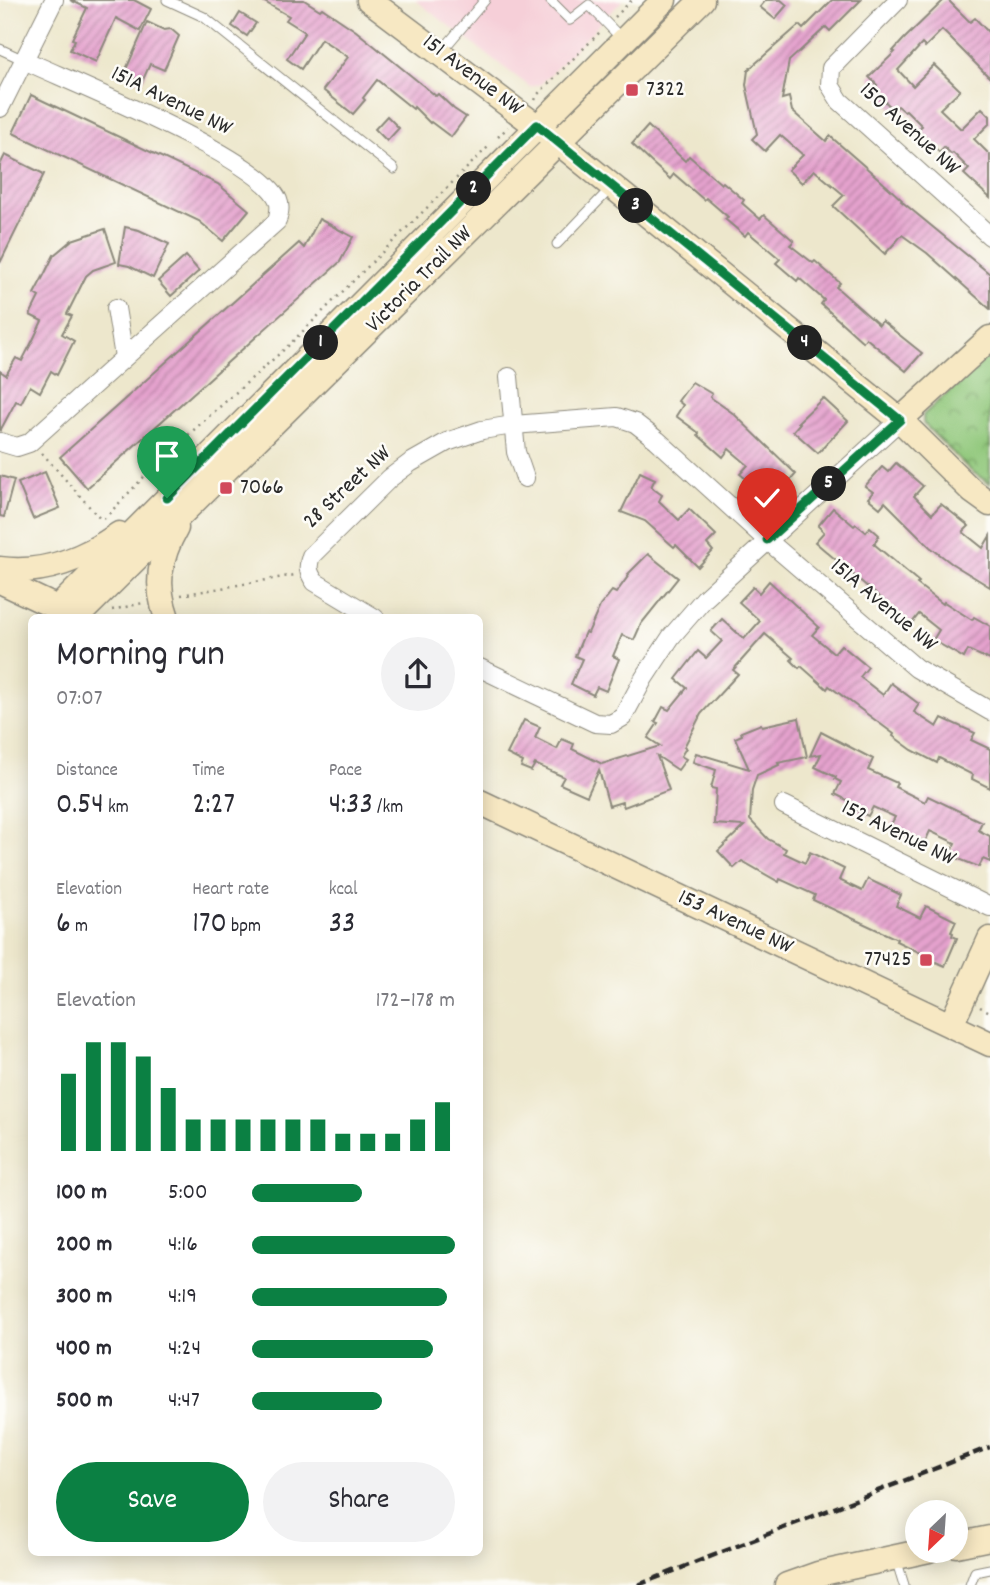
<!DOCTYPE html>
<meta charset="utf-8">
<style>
:root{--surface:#fff;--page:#f2f2f3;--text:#2b2b33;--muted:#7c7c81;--accent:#0b8043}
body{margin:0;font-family:Dekko,sans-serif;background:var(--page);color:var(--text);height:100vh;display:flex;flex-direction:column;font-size:26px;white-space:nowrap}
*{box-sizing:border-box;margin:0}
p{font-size:23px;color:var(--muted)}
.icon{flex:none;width:38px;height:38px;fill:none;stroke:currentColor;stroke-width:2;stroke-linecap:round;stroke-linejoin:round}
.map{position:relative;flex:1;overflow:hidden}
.panel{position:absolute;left:28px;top:614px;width:455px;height:942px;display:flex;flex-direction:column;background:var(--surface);border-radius:10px;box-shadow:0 4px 18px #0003}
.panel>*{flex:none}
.needle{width:46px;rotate:205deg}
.tools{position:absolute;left:905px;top:1500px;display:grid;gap:14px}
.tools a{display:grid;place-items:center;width:63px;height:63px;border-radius:50%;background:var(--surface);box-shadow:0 4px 18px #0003;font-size:35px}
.pin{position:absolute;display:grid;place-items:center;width:60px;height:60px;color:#fff;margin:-72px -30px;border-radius:50% 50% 50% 0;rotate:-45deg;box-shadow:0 0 7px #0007}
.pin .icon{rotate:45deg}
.km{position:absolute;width:35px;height:35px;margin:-18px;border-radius:50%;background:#222;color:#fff;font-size:19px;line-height:35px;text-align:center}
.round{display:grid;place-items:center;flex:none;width:74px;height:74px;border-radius:37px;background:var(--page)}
.head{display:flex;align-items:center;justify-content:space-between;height:119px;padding:0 28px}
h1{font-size:38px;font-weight:600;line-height:52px}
.figures{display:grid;grid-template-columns:repeat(3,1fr);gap:10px;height:119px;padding:7px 28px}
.figures div{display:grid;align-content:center}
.figures b{font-size:30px;font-weight:600}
.figures small{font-size:19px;font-weight:400}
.figures p{font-size:19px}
.chart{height:196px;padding:14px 28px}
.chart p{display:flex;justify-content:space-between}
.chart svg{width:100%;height:126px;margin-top:7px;stroke:var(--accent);stroke-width:6}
.primary-button{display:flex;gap:14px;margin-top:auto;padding:14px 28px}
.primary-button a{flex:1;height:80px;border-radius:42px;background:var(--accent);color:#fff;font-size:28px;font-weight:600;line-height:80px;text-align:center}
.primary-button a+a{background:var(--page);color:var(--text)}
ul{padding:0 28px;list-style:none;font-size:23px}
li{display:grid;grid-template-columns:112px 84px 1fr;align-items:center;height:52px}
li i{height:18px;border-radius:9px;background:var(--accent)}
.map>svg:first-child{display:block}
.built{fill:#f6cfd8}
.park{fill:url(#park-crowns);stroke:#5e7a53;stroke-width:2}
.building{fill:url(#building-hatch)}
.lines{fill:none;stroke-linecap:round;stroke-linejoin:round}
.lane-casing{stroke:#8c897c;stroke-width:11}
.street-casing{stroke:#8c897c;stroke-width:20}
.secondary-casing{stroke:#8c897c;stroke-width:27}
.path{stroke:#8c897c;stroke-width:2.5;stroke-dasharray:2 5;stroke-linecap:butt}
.lane{stroke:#fff;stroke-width:9}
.street{stroke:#fff;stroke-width:18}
.secondary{stroke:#f7e8c3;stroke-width:24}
.rail{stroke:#2b2b2b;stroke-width:4.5;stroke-dasharray:10 5;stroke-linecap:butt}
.route-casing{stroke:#fff;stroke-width:14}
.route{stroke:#0b8043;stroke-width:9}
.poi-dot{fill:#d1495b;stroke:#fdfcf7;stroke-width:2.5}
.labels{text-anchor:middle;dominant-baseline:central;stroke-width:5;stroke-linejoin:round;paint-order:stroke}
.street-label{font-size:23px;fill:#2b2b2b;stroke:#fdfcf7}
.poi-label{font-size:23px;fill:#2b2b2b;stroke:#fdfcf7;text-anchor:start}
</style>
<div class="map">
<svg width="990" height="1585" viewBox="0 0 990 1585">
<defs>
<pattern id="park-crowns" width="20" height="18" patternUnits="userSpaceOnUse" patternTransform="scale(1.75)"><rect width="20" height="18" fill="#91c87b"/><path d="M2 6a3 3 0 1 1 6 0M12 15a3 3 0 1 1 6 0" fill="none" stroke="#77a365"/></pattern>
<pattern id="building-hatch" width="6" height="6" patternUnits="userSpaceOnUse" patternTransform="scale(1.75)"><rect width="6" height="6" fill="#e5a2ce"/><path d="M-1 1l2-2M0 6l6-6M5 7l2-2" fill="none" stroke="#ba84a7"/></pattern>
</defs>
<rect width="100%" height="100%" fill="#fdfcf7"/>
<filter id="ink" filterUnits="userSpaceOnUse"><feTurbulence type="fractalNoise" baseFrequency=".0143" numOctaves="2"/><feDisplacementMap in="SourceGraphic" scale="14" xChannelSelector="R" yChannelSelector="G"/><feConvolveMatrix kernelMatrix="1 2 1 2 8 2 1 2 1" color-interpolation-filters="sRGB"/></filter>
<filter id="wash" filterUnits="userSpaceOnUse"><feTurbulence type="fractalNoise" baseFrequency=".00686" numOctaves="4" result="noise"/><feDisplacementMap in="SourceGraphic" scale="28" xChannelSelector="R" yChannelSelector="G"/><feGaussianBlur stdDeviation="1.57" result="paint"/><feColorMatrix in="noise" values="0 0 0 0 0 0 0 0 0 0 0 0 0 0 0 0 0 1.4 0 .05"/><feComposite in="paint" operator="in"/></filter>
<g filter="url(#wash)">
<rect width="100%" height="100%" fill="#ede7cc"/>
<polygon class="built" points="415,0 623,0 541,84 530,87"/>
<polygon class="park" points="990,354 990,484 970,470 923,423 923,415"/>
<g id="blocks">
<g class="building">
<polygon points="70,0 134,0 151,9 140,31 116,18 96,62 70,50 75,40 72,39 87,8"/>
<polygon points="261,0 304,0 320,10 322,8 356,31 436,96 438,94 454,109 466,117 451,137 431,122 430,123 414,107 413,109 377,80 363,98 365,100 353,114 323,90 348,57 321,39 301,69 287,59 305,32 286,20 289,16"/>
<polygon points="766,0 781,0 787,5 775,19 760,7"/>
<polygon points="832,0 861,0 830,31 826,27 789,61 782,99 789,97 792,111 826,141 830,136 878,178 902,200 901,201 990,274 990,309 927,253 902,235 885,254 833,206 844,195 814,170 802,183 788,170 803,155 780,135 765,151 752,139 757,134 746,85 748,70 799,25 803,29"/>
<polygon points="944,0 948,0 970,22 975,18 990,34 990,78 942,30 925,47 922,44 898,70 913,86 934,65 960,90 940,109 961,129 982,108 990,116 990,123 974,139 990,155 990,198 964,174 969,169 953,153 951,154 944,147 939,152 917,130 922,126 906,110 904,111 898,106 894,110 872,89 877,85 869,77 895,52 893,51 904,39"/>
<polygon points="240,13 256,23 247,36 232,26"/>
<polygon points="147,22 164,30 171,29 179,36 164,70 150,64 142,82 124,74"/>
<polygon points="31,95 218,184 249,210 223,241 199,221 13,133"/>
<polygon points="387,116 399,128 387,141 375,129"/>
<polygon points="648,126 685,161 689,156 721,184 723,182 744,200 742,203 760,219 764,215 794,241 790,245 813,263 815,261 840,283 836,287 879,325 882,321 922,353 906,371 866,338 863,342 821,304 824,300 799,278 797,281 776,263 780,259 748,232 745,236 725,219 728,217 706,198 704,200 674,174 670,179 651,162 632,144"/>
<polygon points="5,155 44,174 0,263 0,165"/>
<polygon points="319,219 353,237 340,262 87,488 60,457 299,243 304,248"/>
<polygon points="125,227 139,230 169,244 153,278 129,266 119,264"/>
<polygon points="105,229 116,262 93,270 86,276 67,314 72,316 62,334 74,341 57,375 51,371 40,392 30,386 21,403 16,401 0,431 0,371 6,375 16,358 22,361 33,340 42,321 30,315 39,297 34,294 43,277 54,255 72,240"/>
<polygon points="186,256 199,271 171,296 158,281"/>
<polygon points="692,382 712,394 710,397 734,414 796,474 780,492 776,488 768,497 740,474 748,465 729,449 723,457 698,435 699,433 676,416 683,405 678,401"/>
<polygon points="823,398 848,421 818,453 793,431 800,423 798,422"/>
<polygon points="896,463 923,486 914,496 932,514 941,504 969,526 963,532 983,548 990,536 990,587 951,563 930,547 885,502 880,508 868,498 873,492 865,486 882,467 888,472"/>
<polygon points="45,472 60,508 33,519 18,483"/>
<polygon points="640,472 655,479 651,487 662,495 659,501 679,520 689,509 716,535 707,544 713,551 698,567 676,545 674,547 645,521 621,512"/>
<polygon points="0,476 14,480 4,517 0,516"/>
<polygon points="833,508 854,526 856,524 866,532 870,527 879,535 874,544 919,582 917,584 943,604 944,602 972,620 974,617 990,626 990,660 968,650 964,658 933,640 939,630 919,614 911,624 815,542 824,532 818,526"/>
<polygon points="648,554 678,578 641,624 634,640 622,635 613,656 619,659 606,691 597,687 593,695 571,684 582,659 575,656 585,632 588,633 600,606 612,591 616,593 629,575 628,574"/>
<polygon points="769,581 819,627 812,635 834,653 841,645 868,667 860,677 883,695 891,683 919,704 914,712 937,727 942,718 975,733 971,740 990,749 990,788 972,779 973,775 939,758 937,763 912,750 893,736 894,734 829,686 827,689 801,666 799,668 791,660 793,658 765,634 733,670 738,674 701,714 684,747 686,748 681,756 686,759 678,770 657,756 669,790 624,807 622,802 609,806 599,770 587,796 560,784 564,777 535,764 531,771 521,767 523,762 507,754 524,720 540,727 535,738 557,749 562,739 574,744 572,749 602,764 660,746 648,738 658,723 655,722 663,707 669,710 687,688 676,679 698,651 706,658 722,641 711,631 722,619 744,639 760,621 739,602 753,587 759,593"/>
<polygon points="799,718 807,757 778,763 779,765 757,775 752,790 750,820 768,839 786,849 784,853 805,863 810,852 844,869 839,880 862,891 868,879 901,895 896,906 920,918 926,906 956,921 951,932 953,933 952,936 957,938 945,966 922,956 923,954 896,941 897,939 813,900 815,895 780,879 779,882 742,861 734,868 718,851 744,826 714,824 716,789 711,788 716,770 693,762 696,753 749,769 735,738 742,735 741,732 761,724 762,726"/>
<polygon points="821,732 873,759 868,770 897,783 895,787 925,802 928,796 982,822 978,830 990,836 990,862 983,859 979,867 949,855 955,843 930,831 925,842 906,834 905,835 889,828 895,817 873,807 868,816 853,809 855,804 835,794 841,782 835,779 836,777 815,767 821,754 810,756"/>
</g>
</g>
</g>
<g filter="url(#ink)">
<use href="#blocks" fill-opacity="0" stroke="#8c897c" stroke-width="2"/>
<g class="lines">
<g class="lane-casing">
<g id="lane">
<polyline points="167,0 204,17 394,169"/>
<polyline points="550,0 570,20 589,5 622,39"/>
<polyline points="0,49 24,60"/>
<polyline points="441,52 485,0"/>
<polyline points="557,244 611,188"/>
<polyline points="896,1559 904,1585"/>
<polyline points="970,1585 975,1572 990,1569"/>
</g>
</g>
<g class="street-casing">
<g id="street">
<polyline points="898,0 831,68 830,85 840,101 990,236"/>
<polyline points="0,108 54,0"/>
<polyline points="116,308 124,357"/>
<polyline points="509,377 516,452 525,478"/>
<path d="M0,442L17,447L29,443L277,221C279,214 281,207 278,200C261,158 71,82 24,60"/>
<path d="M375,618L315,582C308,572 307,567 311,556L390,478L410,463L447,442L482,430L513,425L617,417L635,423L657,440L767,540L916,668L990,711"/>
<polyline points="480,668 595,723 611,724 623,717 644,678 671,637 704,599 900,420"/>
<polyline points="784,805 990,907"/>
</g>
</g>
<g class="secondary-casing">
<g id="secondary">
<polyline points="369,0 559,143 900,420 972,491 990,504"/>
<polyline points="900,420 990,338"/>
<path d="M0,569C43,575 85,558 119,534"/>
<polyline points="0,581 72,615"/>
<polyline points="58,608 664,0"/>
<polyline points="77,617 702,0"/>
<path d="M167,618C155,585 159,558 176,528"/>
<polyline points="480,802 990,1044"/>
<polyline points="951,1025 990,939"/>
<polyline points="956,1545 990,1538"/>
<polyline points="787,1585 818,1574 929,1550"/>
</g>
</g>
<g class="path">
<polyline points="615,17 632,0"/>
<polyline points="535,100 538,94 600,32"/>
<polyline points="498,137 508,127"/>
<polyline points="42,453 102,521"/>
<polyline points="104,519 160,460 288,346 488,147"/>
<polyline points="181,595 295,575"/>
<polyline points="112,610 143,603"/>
<polyline points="980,1007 990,1012"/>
</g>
<use href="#lane" class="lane"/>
<use href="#street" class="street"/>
<use href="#secondary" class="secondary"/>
<polyline class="rail" points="638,1585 990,1447"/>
</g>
</g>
<g class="lines" filter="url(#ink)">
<g class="route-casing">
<polyline id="route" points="167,498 537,125 900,420 767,540"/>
</g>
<use href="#route" class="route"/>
</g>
<g class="poi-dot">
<rect x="625" y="83" width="14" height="14" rx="3.5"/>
<rect x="219" y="481" width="14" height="14" rx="3.5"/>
<rect x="919" y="953" width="14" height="14" rx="3.5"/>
</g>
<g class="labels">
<g class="street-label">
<text transform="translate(472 76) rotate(37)">151 Avenue NW</text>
<text transform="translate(171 102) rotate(26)">151A Avenue NW</text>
<text transform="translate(909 130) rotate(42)">150 Avenue NW</text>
<text transform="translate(420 280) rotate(-45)">Victoria Trail NW</text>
<text transform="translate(348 488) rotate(-43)">28 Street NW</text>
<text transform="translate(883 606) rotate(40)">151A Avenue NW</text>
<text transform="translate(898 834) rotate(26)">152 Avenue NW</text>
<text transform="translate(735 923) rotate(25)">153 Avenue NW</text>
</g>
<g class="poi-label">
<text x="646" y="90">7322</text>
<text x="240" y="488">7066</text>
<text x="912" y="960" text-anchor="end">77425</text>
</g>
</g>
</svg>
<div class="tools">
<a><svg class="needle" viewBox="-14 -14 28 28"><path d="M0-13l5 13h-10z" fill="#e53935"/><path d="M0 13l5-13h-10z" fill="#7c7c81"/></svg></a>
</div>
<div class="pin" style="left:167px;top:498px;background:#1e9e55"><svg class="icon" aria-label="arrive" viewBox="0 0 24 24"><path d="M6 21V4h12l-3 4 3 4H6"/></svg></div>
<div class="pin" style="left:767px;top:540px;background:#d93025"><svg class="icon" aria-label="check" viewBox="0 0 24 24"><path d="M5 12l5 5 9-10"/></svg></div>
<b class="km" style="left:321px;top:343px">1</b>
<b class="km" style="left:474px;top:189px">2</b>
<b class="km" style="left:636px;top:206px">3</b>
<b class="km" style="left:805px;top:343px">4</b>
<b class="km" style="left:829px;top:484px">5</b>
<section class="panel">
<div class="head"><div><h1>Morning run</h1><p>07:07</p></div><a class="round"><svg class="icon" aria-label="share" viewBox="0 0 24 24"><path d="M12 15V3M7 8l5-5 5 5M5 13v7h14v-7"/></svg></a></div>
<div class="figures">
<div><p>Distance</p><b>0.54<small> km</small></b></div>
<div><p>Time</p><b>2:27</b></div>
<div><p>Pace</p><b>4:33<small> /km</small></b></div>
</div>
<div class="figures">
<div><p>Elevation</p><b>6<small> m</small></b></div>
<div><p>Heart rate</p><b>170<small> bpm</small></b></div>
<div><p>kcal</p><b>33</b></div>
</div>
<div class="chart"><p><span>Elevation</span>172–178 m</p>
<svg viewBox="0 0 160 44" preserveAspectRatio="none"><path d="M5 44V17M15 44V6M25 44V6M35 44V11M45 44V22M55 44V33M65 44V33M75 44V33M85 44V33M95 44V33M105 44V33M115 44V38M125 44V38M135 44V38M145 44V33M155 44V27"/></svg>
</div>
<ul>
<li><b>100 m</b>5:00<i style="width:54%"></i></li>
<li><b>200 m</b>4:16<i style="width:100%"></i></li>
<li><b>300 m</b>4:19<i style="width:96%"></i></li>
<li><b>400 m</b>4:24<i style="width:89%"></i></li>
<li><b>500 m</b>4:47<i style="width:64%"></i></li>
</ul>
<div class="primary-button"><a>Save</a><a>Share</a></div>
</section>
</div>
